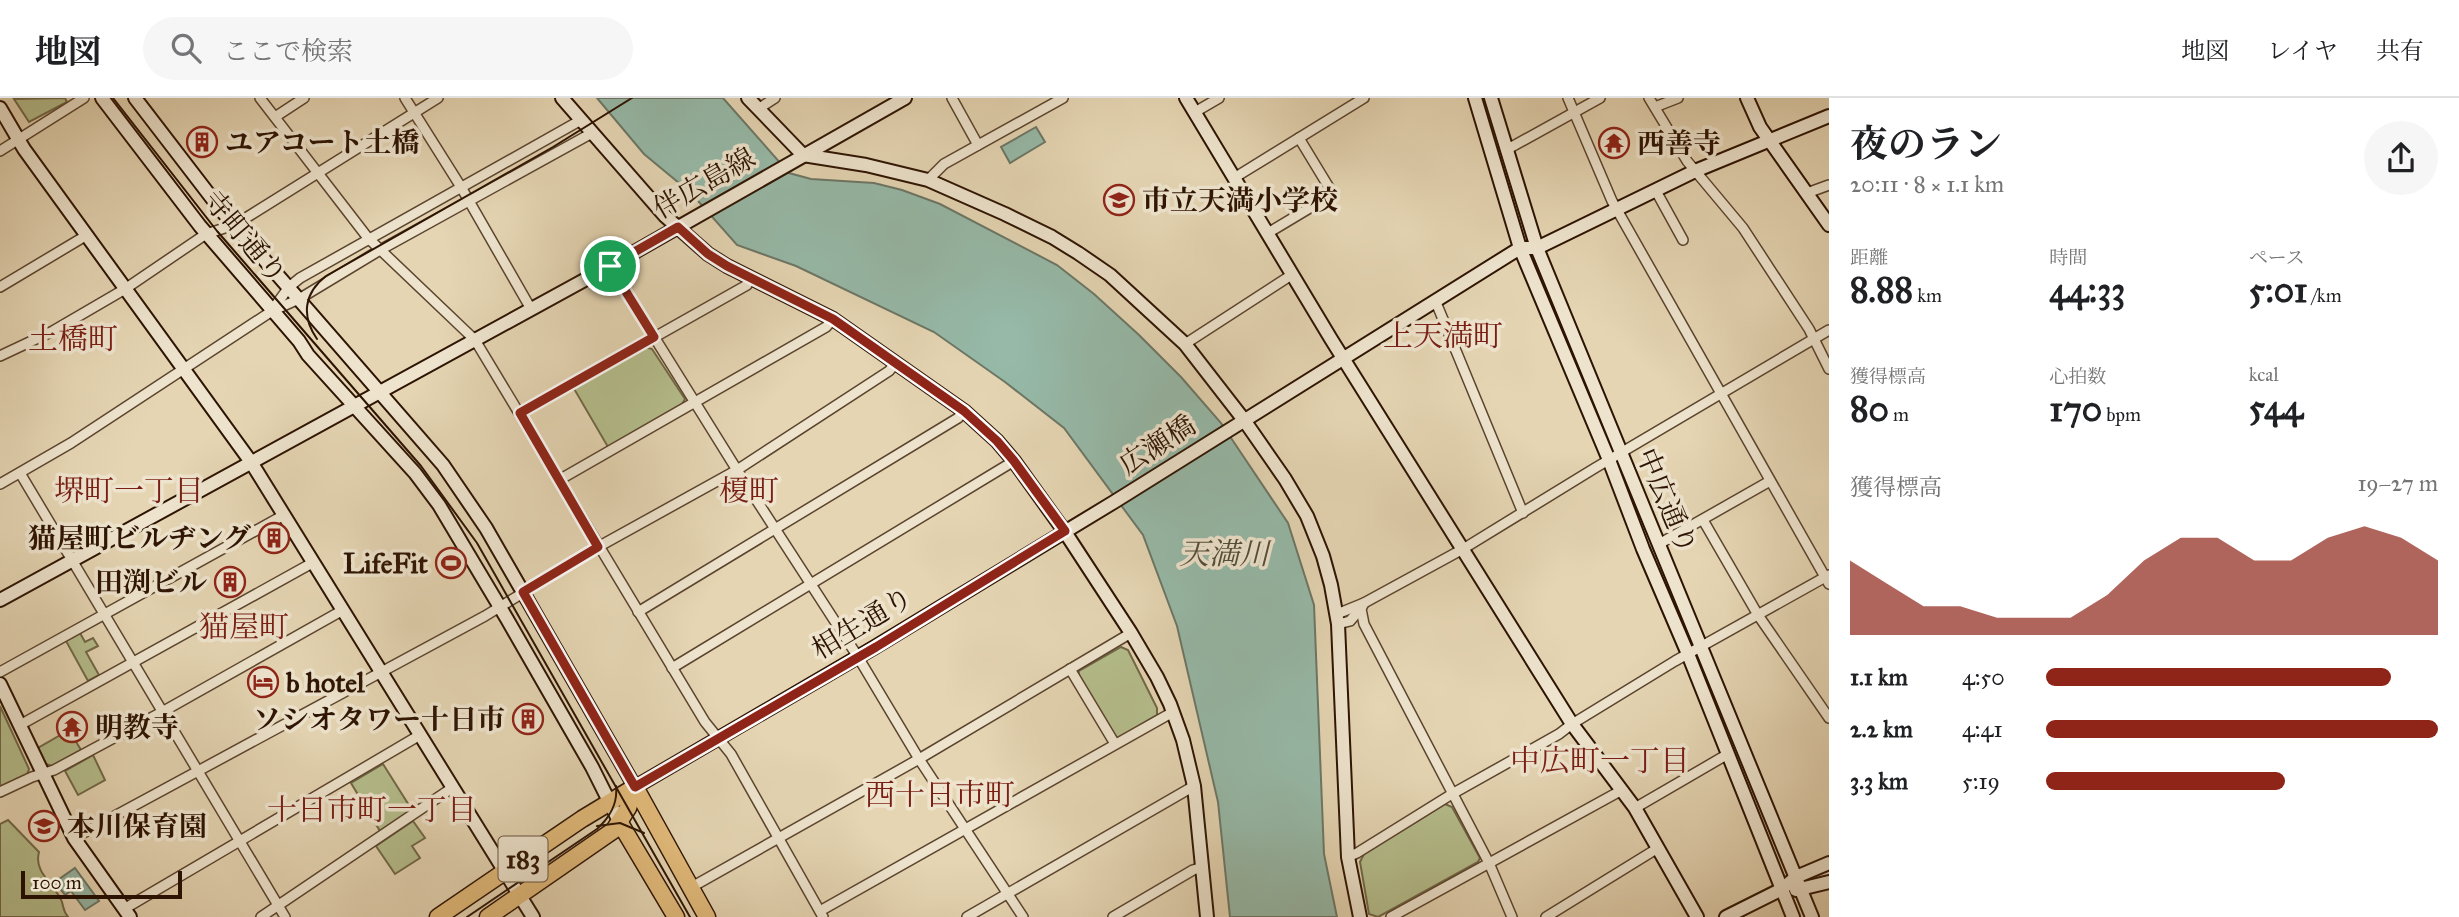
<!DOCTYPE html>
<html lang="ja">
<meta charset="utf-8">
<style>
:root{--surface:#fff;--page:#f6f6f6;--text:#202124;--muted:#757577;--line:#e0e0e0;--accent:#8f2418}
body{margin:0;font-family:"IM FELL Great Primer","Noto Serif JP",serif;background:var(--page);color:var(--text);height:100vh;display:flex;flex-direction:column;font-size:26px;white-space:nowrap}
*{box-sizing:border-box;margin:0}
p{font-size:23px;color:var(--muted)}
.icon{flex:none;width:38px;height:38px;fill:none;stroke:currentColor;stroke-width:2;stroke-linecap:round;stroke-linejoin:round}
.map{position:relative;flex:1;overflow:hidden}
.side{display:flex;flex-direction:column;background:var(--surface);width:630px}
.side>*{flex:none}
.scale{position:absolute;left:21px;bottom:18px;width:161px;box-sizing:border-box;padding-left:7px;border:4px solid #2d1302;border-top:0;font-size:19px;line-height:24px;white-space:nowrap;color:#2d1302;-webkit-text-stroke:5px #eee4ce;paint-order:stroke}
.pin{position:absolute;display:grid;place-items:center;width:60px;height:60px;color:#fff;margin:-30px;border:4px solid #fff;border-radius:50%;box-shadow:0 2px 7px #0007}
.round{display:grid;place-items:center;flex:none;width:74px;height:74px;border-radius:37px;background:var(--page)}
.headline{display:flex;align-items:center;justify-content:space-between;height:119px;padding:0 21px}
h1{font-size:38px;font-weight:700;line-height:52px}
.stats{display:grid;grid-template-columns:repeat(3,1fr);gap:10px;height:119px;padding:7px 21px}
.stats div{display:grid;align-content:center}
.stats b{font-size:35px;font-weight:700}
.stats small{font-size:19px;font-weight:400}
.stats p{font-size:19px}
.chart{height:196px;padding:14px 21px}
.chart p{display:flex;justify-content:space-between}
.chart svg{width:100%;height:126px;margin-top:7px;fill:var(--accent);opacity:.7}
ul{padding:0 21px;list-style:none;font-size:23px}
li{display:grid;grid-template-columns:112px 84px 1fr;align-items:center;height:52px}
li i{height:18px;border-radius:9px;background:var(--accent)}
header{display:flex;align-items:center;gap:42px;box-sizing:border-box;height:98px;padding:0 35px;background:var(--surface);border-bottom:2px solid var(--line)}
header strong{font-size:33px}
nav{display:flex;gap:38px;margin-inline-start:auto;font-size:24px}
.search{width:490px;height:63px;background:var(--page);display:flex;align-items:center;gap:18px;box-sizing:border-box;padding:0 24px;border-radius:38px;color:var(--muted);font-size:26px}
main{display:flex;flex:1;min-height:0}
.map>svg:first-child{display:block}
.green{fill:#b5bd8c;stroke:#716847;stroke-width:2}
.water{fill:#96b9a8;stroke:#6c7766;stroke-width:2}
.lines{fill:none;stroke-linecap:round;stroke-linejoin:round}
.street-casing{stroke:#5b442e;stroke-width:12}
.secondary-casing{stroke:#2d1302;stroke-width:16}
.highway-casing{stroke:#2d1302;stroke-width:19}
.street{stroke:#eee4ce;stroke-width:9}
.secondary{stroke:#eee4ce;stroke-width:12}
.highway{stroke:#e2ba7a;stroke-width:16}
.tram{stroke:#2d1302;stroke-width:2}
.route-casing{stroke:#fff;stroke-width:14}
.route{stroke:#8f2418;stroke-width:9}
.labels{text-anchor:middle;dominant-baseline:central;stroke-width:7;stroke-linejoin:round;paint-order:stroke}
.shield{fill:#eee4ce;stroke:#67523f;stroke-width:2}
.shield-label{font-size:26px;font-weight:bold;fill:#2d1302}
.poi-label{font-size:28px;font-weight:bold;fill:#2d1302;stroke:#eee4ce;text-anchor:start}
.street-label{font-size:28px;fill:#2d1302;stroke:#eee4ce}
.neighbourhood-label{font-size:30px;fill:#7a1f14;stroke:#eee4ce}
.water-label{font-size:30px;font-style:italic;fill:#524d3c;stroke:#eee4ce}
</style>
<header>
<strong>地図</strong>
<div class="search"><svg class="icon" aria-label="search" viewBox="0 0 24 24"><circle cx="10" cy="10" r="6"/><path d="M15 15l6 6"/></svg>ここで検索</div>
<nav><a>地図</a><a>レイヤ</a><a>共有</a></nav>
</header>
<main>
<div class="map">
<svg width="1829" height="819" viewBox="0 0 1829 819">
<rect width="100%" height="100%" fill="#e5d5b3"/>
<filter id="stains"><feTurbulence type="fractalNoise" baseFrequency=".00286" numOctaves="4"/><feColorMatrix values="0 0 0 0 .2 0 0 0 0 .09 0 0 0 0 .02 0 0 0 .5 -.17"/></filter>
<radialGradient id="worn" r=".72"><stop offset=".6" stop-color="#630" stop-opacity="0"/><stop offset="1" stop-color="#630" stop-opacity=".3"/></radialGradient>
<g class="green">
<polygon points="65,0 67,4 29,24 14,1"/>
<polygon points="645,249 652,251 685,301 682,306 608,349 573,289"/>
<polygon points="80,535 85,544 93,540 98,548 86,554 99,577 88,583 66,543"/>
<polygon points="1121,549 1128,552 1157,610 1157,617 1118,640 1114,639 1078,579 1079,573"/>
<polygon points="0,608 29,671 27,677 0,690"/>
<polygon points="69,632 81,652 52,668 46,666 38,650"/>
<polygon points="93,657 105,682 78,697 65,673"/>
<polygon points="383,666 412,712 380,733 351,685"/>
<polygon points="1445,706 1452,709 1480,760 1478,764 1378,819 1369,816 1360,764 1364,756"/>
<path d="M8,722L39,754C33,775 56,787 62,804C64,811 63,813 68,819H0V726Z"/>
<polygon points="413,723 425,740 412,748 420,760 395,776 376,748"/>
</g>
<g class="water">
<polygon points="597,0 723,0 789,75 811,81 874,85 902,92 940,106 1057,167 1094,196 1139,237 1181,279 1221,325 1288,425 1314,507 1324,756 1337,819 1230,819 1218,704 1177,528 1143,437 1064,330 1005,284 934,234 796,168 737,147 691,95 644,56"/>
<polygon points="1036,29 1045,44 1010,65 1001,49"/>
<polygon points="75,770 99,803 85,812 71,793 65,797 55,784"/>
</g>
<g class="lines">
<g class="street-casing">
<g id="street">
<polyline points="260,0 368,140 475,242 705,624 731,656 823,819"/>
<polyline points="405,0 461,89 531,211"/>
<polyline points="952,0 978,47"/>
<polyline points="1568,0 1612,103 1829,486"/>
<polyline points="1649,0 1687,63 1743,130 1809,231 1829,271"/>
<polyline points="1655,9 1678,0"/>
<polyline points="758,11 775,0"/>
<polyline points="1195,14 1219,0"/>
<polyline points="275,19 304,0"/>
<polyline points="1506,52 1600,0"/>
<polyline points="0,53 84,0"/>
<polyline points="1234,80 1364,0"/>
<polyline points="928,82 944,66 1063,0"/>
<polyline points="1656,93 1683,142"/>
<polyline points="1807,95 1829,87"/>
<polyline points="1268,135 1333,96 1299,40"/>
<polyline points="610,168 737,372 858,559 919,661 1023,819"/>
<polyline points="0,189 87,137"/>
<polyline points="1435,202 1523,415"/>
<polyline points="273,211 289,189 300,180 581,22"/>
<polyline points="1185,246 1293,176"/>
<polyline points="0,258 53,233 125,191 206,136 234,127 249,118 438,0"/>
<polyline points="520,315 747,187 751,179"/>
<polyline points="20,375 285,819"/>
<polyline points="559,382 826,229 833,221"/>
<polyline points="0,386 71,345 272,213 299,201 380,152 592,35"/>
<polyline points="1703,422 1758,517 1829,620"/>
<polyline points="1659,446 1770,383"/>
<polyline points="1364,505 1361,511 1364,526 1489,765 1512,819"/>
<polyline points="638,514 958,320 964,313"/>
<polyline points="1337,516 1364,505 1463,451 1595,370 1829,232"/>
<polyline points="1338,526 1350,523 1361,510"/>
<polyline points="672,570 1014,363"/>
<polyline points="1070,571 1115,646"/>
<polyline points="0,574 284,417"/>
<polyline points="20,627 314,464"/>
<polyline points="0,694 32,679 54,672 162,614 343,512"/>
<polyline points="1635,710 1728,656"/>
<polyline points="74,740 485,518 598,449 737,372 889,273 896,265"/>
<polyline points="1348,759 1357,755 1452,696 1559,636 1572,626 1675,563 1829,477"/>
<polyline points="690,790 919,661 1131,535"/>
<polyline points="124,811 420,637"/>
<polyline points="820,813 1173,614"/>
<polyline points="261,819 452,690"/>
<polyline points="967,819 1194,688"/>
<polyline points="1113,819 1193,772 1203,769"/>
<polyline points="1391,819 1622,692"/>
<polyline points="1546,819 1658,750"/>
</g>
</g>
<g class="secondary-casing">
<g id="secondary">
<polyline points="102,0 200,128 299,243 308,257 415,375 439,407 507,521 592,669 620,725"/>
<polyline points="135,0 221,112 443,367 486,430 635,689 875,549 1114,404 1520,150 1537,150 1695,73 1829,18"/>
<polyline points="562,0 665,118 708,156 727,168 833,221 964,313 997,343 1014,363 1065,434 1131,535 1157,579 1170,606 1183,642 1194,688 1207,819"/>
<polyline points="748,0 803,57 866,67 928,82 1005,116 1052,139 1078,155 1110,177 1185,246 1244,322 1285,381 1307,418 1323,458 1331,487 1338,526 1348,759 1360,819"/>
<polyline points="1186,0 1331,241 1572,626 1635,710 1697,819"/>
<polyline points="1475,0 1520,150 1609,362 1643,451 1688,556 1793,819"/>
<polyline points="1491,0 1537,150 1812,819"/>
<polyline points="1747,0 1760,29 1829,127"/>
<polyline points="0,10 24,51 251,364 533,819"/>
<polyline points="0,502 610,168 905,0"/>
<polyline points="0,586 74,740 130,819"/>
<polyline points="1796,792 1829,784"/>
<polyline points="1726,819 1782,791 1796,779 1829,765"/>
</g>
</g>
<g class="highway-casing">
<g id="highway">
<polyline points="635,689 707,819"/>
<polyline points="620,725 676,819"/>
<polyline points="438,819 582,721 635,689"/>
<polyline points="488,819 614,732 628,710 635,689"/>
</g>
</g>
<use href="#street" class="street"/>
<use href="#secondary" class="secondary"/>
<use href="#highway" class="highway"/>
<g class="tram">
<polyline points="113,0 217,133 421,368 477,445 690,819"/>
<path d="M317,241C301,218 304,195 326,178L553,49L632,0"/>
<polyline points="597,728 620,725 644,735"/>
<path d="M467,819L597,731C610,719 618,706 616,688"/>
</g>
</g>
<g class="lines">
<g class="route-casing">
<polygon id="route" points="678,129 708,156 727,168 833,221 964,313 997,343 1014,363 1065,433 876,549 635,689 523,494 598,449 520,315 654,239 610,168"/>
</g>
<use href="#route" class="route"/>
</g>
<defs>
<g id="building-ring" transform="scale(1.575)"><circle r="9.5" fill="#eee4ce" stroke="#8f2418" stroke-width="1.5"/><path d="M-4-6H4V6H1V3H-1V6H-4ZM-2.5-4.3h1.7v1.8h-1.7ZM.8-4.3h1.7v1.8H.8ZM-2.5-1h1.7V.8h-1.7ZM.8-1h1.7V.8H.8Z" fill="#8f2418"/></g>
<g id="temple-ring" transform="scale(1.575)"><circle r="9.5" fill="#eee4ce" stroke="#8f2418" stroke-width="1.5"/><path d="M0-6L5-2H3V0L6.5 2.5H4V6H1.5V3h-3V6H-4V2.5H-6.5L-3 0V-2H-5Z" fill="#8f2418"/></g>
<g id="school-ring" transform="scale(1.575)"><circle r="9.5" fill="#eee4ce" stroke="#8f2418" stroke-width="1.5"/><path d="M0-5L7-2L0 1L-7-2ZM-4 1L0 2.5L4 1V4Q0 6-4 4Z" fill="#8f2418"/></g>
<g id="stadium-ring" transform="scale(1.575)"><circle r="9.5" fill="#eee4ce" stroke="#8f2418" stroke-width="1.5"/><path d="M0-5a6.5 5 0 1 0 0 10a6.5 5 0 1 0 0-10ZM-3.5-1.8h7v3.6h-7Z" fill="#8f2418"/></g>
<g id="hotel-ring" transform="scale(1.575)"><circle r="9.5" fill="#eee4ce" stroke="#8f2418" stroke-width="1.5"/><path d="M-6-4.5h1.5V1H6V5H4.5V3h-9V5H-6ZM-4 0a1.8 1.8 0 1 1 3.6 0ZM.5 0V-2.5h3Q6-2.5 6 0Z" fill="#8f2418"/></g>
</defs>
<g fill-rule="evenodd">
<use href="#building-ring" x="202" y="44"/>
<use href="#temple-ring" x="1614" y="45"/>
<use href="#school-ring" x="1119" y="102"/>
<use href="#building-ring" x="274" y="440"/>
<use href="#stadium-ring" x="451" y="465"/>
<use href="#building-ring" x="230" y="484"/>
<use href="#hotel-ring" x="263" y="584"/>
<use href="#building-ring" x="528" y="621"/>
<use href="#temple-ring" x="72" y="629"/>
<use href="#school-ring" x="44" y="728"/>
</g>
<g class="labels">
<rect class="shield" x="498.5" y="738.5" width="49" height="45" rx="5"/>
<g class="shield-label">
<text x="523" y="761">183</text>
</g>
<g class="poi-label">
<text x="225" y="44">ユアコート土橋</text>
<text x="1637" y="45">西善寺</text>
<text x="1142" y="102">市立天満小学校</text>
<text x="251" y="440" text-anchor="end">猫屋町ビルヂング</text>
<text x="428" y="465" text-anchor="end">LifeFit</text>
<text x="207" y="484" text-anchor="end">田渕ビル</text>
<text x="286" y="584">b hotel</text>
<text x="505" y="621" text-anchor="end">ソシオタワー十日市</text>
<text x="95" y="629">明教寺</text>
<text x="67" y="728">本川保育園</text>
</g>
<g class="street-label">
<text transform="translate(704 85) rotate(-30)">伴広島線</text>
<text transform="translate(245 139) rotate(50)">寺町通り</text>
<text transform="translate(1157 347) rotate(-33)">広瀬橋</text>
<text transform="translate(1667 403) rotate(67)">中広通り</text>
<text transform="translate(862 525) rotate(-31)">相生通り</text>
</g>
<g class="neighbourhood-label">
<text x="1443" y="238">上天満町</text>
<text x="73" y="241">土橋町</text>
<text x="129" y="393">堺町一丁目</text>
<text x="749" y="393">榎町</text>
<text x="244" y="529">猫屋町</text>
<text x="1600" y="663">中広町一丁目</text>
<text x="940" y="697">西十日市町</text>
<text x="372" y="712">十日市町一丁目</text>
</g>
<g class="water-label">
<text x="1224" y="456">天満川</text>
</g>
</g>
<rect width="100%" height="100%" filter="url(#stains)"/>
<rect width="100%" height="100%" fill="url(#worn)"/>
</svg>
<div class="scale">100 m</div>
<div class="pin" style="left:610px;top:168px;background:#1e9e55"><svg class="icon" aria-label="arrive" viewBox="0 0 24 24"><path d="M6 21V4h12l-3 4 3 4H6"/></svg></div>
</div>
<section class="side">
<div class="headline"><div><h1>夜のラン</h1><p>20:11 · 8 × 1.1 km</p></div><a class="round"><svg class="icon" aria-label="share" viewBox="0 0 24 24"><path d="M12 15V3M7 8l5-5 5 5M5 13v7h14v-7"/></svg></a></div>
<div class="stats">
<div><p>距離</p><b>8.88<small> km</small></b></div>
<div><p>時間</p><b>44:33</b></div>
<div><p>ペース</p><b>5:01<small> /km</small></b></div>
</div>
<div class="stats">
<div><p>獲得標高</p><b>80<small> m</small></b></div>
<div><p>心拍数</p><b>170<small> bpm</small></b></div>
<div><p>kcal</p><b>544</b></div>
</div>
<div class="chart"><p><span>獲得標高</span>19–27 m</p>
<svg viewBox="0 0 160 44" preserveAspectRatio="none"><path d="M0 44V18L10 26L20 34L30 34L40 38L50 38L60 38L70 30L80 18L90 10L100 10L110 18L120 18L130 10L140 6L150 10L160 18V44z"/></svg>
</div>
<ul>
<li><b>1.1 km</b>4:50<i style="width:88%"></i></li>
<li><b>2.2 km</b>4:41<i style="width:100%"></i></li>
<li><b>3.3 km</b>5:19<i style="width:61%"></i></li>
</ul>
</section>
</main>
